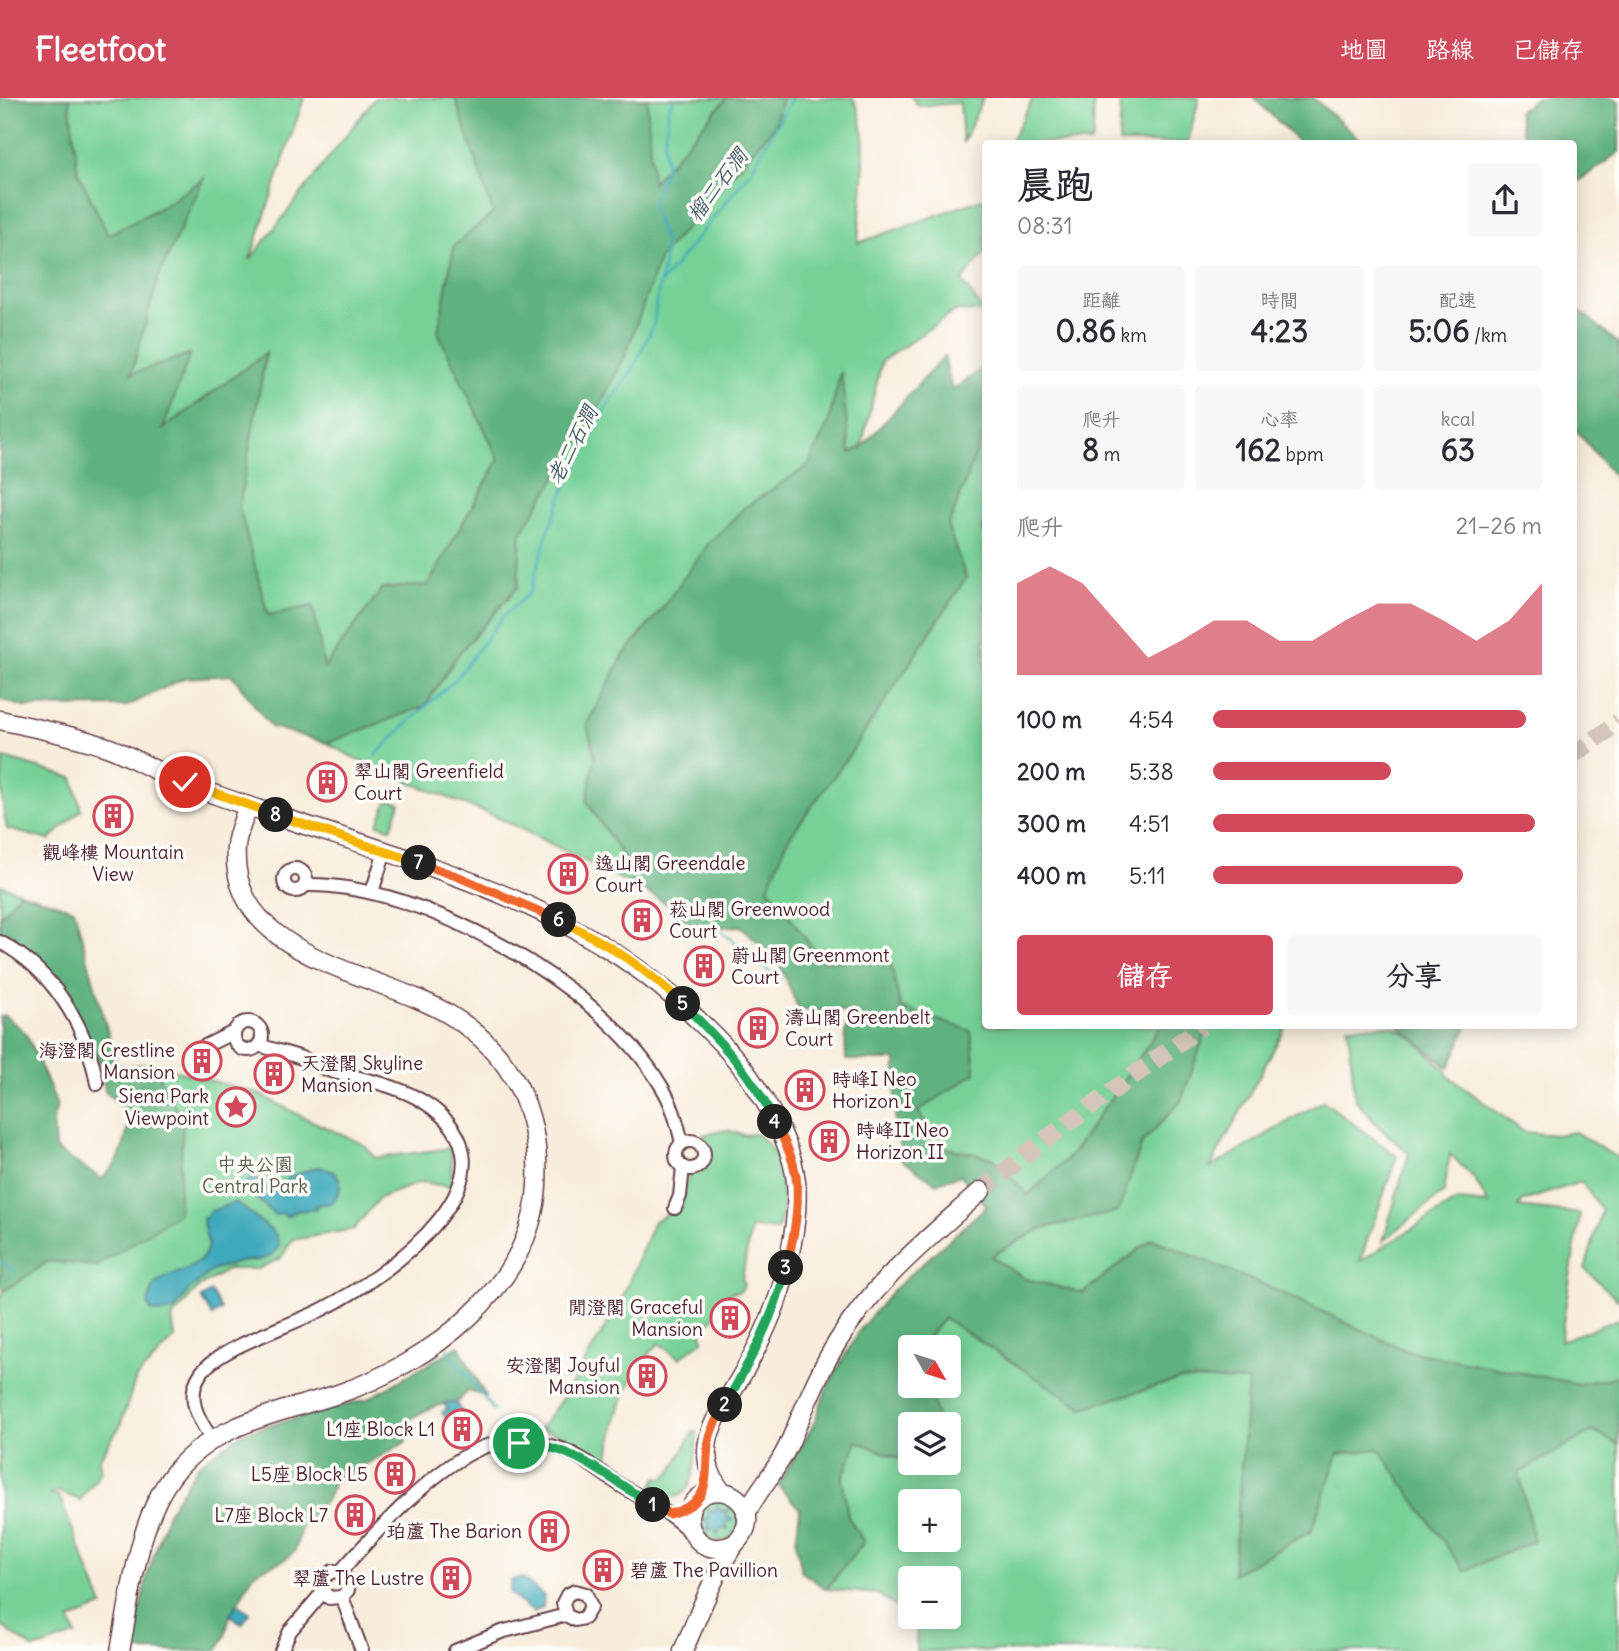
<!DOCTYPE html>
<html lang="zh-TW">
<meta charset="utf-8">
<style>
:root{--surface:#fff;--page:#f7f7f7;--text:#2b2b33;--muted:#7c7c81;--accent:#d1495b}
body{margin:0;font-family:Delius,"LXGW WenKai TC",sans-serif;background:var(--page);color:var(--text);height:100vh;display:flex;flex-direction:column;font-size:26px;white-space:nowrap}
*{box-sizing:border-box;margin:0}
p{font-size:23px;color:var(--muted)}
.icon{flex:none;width:38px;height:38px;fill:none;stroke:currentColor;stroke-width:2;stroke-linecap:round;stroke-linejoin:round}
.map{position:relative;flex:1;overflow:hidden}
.side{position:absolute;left:982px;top:42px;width:595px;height:889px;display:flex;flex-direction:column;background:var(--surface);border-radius:7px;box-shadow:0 4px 18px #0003}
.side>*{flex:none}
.needle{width:46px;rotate:129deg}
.controls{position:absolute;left:898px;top:1237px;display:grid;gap:14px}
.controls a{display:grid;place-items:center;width:63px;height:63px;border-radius:7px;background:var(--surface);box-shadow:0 4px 18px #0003;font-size:35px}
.pin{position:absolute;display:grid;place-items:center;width:60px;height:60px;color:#fff;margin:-30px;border:4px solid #fff;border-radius:50%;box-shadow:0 2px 7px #0007}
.km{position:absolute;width:35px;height:35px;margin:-18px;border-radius:50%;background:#222;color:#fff;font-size:19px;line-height:35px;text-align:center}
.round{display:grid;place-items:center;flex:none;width:74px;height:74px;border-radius:7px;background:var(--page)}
.overview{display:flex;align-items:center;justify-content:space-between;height:119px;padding:0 35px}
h1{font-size:38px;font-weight:700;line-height:52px}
.figures{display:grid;grid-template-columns:repeat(3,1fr);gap:10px;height:119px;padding:7px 35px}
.figures div{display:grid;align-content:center;border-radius:7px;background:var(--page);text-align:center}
.figures b{font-size:30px;font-weight:700}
.figures small{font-size:19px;font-weight:400}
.figures p{font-size:19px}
.chart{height:196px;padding:14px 35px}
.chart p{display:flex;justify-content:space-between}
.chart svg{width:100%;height:126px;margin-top:7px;fill:var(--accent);opacity:.7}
.primary-button{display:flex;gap:14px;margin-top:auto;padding:14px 35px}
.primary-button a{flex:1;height:80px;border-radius:7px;background:var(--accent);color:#fff;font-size:28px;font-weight:700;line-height:80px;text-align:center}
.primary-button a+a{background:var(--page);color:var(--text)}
ul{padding:0 35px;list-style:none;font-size:23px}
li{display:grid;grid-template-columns:112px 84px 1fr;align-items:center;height:52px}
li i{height:18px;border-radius:9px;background:var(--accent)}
header{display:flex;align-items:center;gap:42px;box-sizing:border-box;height:98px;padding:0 35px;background:var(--accent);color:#fff}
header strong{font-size:33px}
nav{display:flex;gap:38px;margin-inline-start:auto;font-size:24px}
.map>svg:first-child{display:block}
.green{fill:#77d197;stroke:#607861;stroke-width:2;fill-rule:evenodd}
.forest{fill:#61b380;stroke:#566956;stroke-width:2}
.water{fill:#3ca9bb;stroke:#436473;stroke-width:2}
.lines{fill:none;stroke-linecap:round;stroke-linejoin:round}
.stream{stroke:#3ca9bb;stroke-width:2.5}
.secondary-tunnel{stroke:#d5c4b9;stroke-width:18;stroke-dasharray:18 9;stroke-linecap:butt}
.street-casing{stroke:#643e46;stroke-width:16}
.secondary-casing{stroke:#643e46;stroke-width:21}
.street{stroke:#fff;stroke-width:12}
.secondary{stroke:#fff;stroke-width:18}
.split-1-casing{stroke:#fff;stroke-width:14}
.split-2-casing{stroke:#fff;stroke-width:14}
.split-3-casing{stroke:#fff;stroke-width:14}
.split-4-casing{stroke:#fff;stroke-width:14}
.split-5-casing{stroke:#fff;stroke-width:14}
.split-6-casing{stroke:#fff;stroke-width:14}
.split-7-casing{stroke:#fff;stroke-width:14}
.split-8-casing{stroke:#fff;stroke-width:14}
.split-9-casing{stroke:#fff;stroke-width:14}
.split-1{stroke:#22a559;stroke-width:9}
.split-2{stroke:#f0652b;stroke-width:9}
.split-3{stroke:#22a559;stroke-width:9}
.split-4{stroke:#f0652b;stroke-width:9}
.split-5{stroke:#22a559;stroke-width:9}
.split-6{stroke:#f5b400;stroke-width:9}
.split-7{stroke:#f0652b;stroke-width:9}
.split-8{stroke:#f5b400;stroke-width:9}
.split-9{stroke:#f5b400;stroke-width:9}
.labels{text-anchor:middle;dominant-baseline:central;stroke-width:7;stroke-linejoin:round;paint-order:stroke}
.poi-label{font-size:19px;fill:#4a1f2b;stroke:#fdfcf7;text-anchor:start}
.park-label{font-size:19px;fill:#5a5d51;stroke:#fdfcf7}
.water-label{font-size:21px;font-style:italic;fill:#445d6c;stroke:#fdfcf7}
</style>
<header>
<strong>Fleetfoot</strong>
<nav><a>地圖</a><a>路線</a><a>已儲存</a></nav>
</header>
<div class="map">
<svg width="1619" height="1553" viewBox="0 0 1619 1553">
<rect width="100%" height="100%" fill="#fdfcf7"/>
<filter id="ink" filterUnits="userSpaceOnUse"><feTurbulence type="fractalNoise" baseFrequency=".0143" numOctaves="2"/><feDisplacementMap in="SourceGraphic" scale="14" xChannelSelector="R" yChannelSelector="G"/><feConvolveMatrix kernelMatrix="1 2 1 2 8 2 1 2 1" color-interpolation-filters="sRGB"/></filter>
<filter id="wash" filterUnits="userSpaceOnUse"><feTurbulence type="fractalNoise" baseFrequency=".00686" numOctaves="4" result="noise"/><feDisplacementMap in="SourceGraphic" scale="28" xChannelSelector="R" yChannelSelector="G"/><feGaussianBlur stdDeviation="1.57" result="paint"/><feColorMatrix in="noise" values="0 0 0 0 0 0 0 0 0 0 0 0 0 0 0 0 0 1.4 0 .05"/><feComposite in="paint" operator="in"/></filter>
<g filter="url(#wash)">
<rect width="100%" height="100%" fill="#f8eddc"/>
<g class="green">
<polygon points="69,0 304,0 250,162 375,0 455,0 494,115 454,148 438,234 499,361 428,487 382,491 323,571 268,517 239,409 266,256 161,332 189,256 131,277 158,180 203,81 167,106 108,137 78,74"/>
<polygon points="647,0 727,0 651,86 651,85"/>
<path d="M782,0H853C873,36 860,103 858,145L985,100V154L962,183L984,214L955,213L882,263L861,350L849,355L840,276L828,326L808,368L744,410L623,558L587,626L595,659L587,704L628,766L633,787L499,720L369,668L327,645L425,608L459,555L518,489L521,435L593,320L625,258L660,159L775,27Z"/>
<polygon points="912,0 983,0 963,45 960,5 919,8"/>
<polygon points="1033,0 1094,0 1093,38 1091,45 1010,45"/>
<polygon points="1121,0 1199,0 1188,45 1119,45"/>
<polygon points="985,332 985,425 981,434 985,430 985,928 1161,928 1072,1056 1028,1098 993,1060 938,1048 918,1013 975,975 971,933 900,910 890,862 822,863 768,789 788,741 850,656 966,480 948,429"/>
<path d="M4,660L73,680L81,712L49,742L7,731C1,707 0,685 4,660Z"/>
<polygon points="388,701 400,705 391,731 378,726"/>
<polygon points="0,787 20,794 0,819"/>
<polygon points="1208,928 1286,928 1210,1070 1323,1003 1397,1058 1360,1163 1457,1103 1489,1106 1474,1080 1450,1056 1444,1094 1383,1143 1409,1055 1379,1029 1355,1001 1348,928 1392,928 1412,939 1447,974 1447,977 1524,1034 1555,1037 1575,1034 1619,1061 1619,1203 1585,1171 1602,1112 1581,1084 1523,1103 1518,1109 1580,1116 1560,1243 1619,1221 1619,1278 1579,1286 1407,1253 1271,1190 1152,1142 1083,1195 1025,1181 990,1158 1042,1130 1118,1114 1142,1045 1181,1003"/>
<polygon points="152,966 259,996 303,1019 363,1046 376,1060 451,1050 452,1089 421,1084 379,1100 354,1131 292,1142 281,1160 258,1171 229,1171 199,1189 172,1220 175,1240 136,1280 120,1328 99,1361 101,1374 80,1402 57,1393 50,1396 59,1398 103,1508 70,1522 76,1537 34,1551 0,1527 0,1201 4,1193 49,1163 97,1168 181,1061 183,1023"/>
<path d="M727,1032L743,1037L757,1036L769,1048L782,1069L780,1083L784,1104L778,1132L751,1130L742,1180L744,1186L741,1193L732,1194L711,1223L701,1226L703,1243L679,1260L659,1245C627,1279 613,1316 609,1362L565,1338L540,1331L568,1292L622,1201L654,1123L681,1109L689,1076L706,1072L709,1051L703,1037Z"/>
<path d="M944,1220L1083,1310L1181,1281L1248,1283L1233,1476L1311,1433L1338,1356L1379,1350L1465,1473L1519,1375L1592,1333L1619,1347V1553H916L917,1524L878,1496L826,1491L864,1444L848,1419L842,1381L857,1343L919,1369L922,1365H948V1326H939L928,1288H948V1250L919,1249ZM910,1404H948V1442H910ZM910,1480H948V1519H910Z"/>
<path d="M694,1333L697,1334C695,1363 698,1418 650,1393L657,1379L663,1380L671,1374Z"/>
<circle cx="718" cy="1422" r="21"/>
</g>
<g class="forest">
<polygon points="0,0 69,0 78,74 108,137 167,106 204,80 158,180 131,276 190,256 163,331 266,255 239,409 268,517 313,508 324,570 382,491 428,487 499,362 438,234 454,148 493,115 455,0 647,0 652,85 727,0 782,0 775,27 660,159 625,258 593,320 521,435 518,488 459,555 425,608 327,645 271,629 232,577 184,580 127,608 24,609 0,601"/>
<polygon points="1254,0 1313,0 1364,45 1300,45"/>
<polygon points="1535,0 1610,0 1619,3 1619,54 1573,87 1573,46 1525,45 1518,14"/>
<polygon points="1573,207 1619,246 1619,385 1573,328"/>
<polygon points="944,258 952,293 985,268 985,332 948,429 966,480 850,656 788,741 768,789 822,863 890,862 901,910 971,933 975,975 918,1013 938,1048 993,1060 1028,1097 1072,1056 1161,928 1208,928 1181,1003 1142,1045 1118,1114 1042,1130 991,1158 1025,1181 1083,1195 1152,1141 1271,1190 1407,1253 1579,1286 1619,1278 1619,1347 1592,1333 1519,1375 1534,1443 1464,1473 1379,1351 1338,1356 1311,1433 1233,1476 1248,1283 1181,1281 1083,1310 944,1220 919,1249 910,1250 910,1288 928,1288 939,1326 910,1326 910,1365 857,1343 842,1381 848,1419 864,1444 826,1491 802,1474 796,1444 800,1411 778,1387 813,1328 827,1289 861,1230 893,1192 987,1108 961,1077 936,1085 902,1062 895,1026 896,962 846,962 845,936 848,914 799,912 778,863 741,828 701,830 685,822 664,804 633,787 628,766 587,704 595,659 587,627 623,558 658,516 709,445 744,410 808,368 828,326 841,273 850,355 861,350"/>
<path d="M20,794L74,811L117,968L152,966L183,1024L178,1116L97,1168L49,1163L4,1193L0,1186V919L4,917L26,935L50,990L57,1008L53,1021L55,1051L102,1081C122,1063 126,1043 130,1018L105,993L101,968L69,900L42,865L0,834V819Z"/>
<polygon points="1399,928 1467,928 1449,970"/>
<path d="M459,1248L485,1298L468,1293L456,1305C435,1305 422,1314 404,1325L406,1344L334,1384L327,1401L302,1426L295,1453L284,1462L255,1474L229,1520L225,1538L217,1553H131L147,1478L168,1414L199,1366L244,1334L368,1301Z"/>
</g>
<g class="water">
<path d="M317,1069C340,1072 348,1086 331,1105L316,1107V1111C305,1114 298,1109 288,1118L281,1115L275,1117L255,1099L253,1091L246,1085L253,1079L270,1091L277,1089L292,1078Z"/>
<path d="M236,1104L275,1135L279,1148L272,1157L260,1162L239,1164L211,1173L189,1192L174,1213L162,1215L152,1213L148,1207C150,1200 151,1191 156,1186C169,1172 197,1175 206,1154C211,1144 203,1132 203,1121L211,1113Z"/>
<polygon points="211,1194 221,1212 212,1218 201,1200"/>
<polygon points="444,1305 456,1305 463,1316 449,1325 442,1314 447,1311"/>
<polygon points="717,1407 721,1413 728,1411 726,1418 733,1422 726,1425 728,1432 721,1430 718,1437 714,1430 707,1433 709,1425 702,1422 709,1419 707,1411 714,1414"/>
<polygon points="522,1480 544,1498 543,1510 533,1514 509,1495 511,1482"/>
<polygon points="237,1505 250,1515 242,1526 230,1517"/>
</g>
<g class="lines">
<g class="stream">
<polyline points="661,185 750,74 792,0"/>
<polyline points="375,658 413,620 455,582 505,516 530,495 547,436 567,386 606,310 633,271 654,226 656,205 664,166 665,144 657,124 652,105 666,69 664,45 669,10 674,0"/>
<polyline points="723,834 780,883"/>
<polyline points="0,1164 16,1174"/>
<polyline points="447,1251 494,1313"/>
</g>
</g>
</g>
<g filter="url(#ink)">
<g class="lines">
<g class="secondary-tunnel">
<polyline points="1573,657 1619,624"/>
<polyline points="981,1093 1031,1052 1202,928"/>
</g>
<g class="street-casing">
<g id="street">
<circle cx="295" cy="782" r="11"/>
<path d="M305,787C420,784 601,887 660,986C672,1004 677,1024 682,1045"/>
<polyline points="372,794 385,753"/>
<path d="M0,844C52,872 87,928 97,986"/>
<circle cx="248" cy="938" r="14"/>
<polyline points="195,953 234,934"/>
<circle cx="690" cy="1057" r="14"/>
<polyline points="675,1110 680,1098 683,1069"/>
<path d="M213,1343C199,1322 184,1300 201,1275C221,1248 291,1228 323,1211C388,1178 534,1075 424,1004C395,986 365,982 334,974C323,971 315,965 305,961C290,956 274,952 259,947"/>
<path d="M340,1474L348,1483V1492L342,1499L329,1500L321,1490L325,1478L333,1473L340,1474C374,1436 437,1366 484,1349C506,1341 536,1343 558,1350C579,1356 598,1373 617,1385C642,1401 671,1414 692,1436"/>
<polyline points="342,1499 362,1553"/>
<polyline points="281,1553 290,1533 323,1494"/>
<polyline points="455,1553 501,1534 566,1517 575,1522 584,1520 591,1509 586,1496 575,1493 567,1497 563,1505 566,1517"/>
</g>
</g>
<g class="secondary-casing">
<g id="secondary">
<path d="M0,622C35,630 73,637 107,649C125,655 142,666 160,674C191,689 224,700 257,711C411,764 578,802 697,921C719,942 740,963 756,989C774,1017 793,1051 796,1084C799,1117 791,1155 782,1187C772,1222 755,1255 736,1287C727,1303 714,1320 709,1338C704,1358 709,1377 721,1393"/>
<path d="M746,1416C757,1392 777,1373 788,1348C804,1312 817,1276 838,1243C874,1184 930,1139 981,1093"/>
<path d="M120,1553C131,1496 138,1419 175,1374C217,1324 280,1315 338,1296C428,1266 532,1189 537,1087C541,1015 513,955 450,917C378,873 228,861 236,748C237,735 244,721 248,708"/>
<path d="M683,1553C698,1519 711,1483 731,1451C737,1442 746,1436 747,1424C749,1403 727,1388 707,1395C671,1409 694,1466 734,1446"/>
</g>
</g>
<use href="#street" class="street"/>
<use href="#secondary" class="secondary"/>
</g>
</g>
<g class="lines" filter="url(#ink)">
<g class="split-1-casing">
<path id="split-1" d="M519,1345C572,1345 610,1382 653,1407"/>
</g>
<g class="split-2-casing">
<path id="split-2" d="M653,1407L669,1416C717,1403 702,1379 709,1342C711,1330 718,1318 725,1307"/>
</g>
<g class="split-3-casing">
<path id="split-3" d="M725,1307C750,1263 774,1220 786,1170"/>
</g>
<g class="split-4-casing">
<path id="split-4" d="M775,1024C782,1038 789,1051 793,1065C803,1097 794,1139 786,1170"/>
</g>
<g class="split-5-casing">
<path id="split-5" d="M683,906C720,943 753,977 775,1024"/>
</g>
<g class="split-6-casing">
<path id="split-6" d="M559,822C604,843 647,871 683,906"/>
</g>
<g class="split-7-casing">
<polyline id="split-7" points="419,765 459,779 559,822"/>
</g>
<g class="split-8-casing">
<polyline id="split-8" points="276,717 419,765"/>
</g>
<g class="split-9-casing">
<polyline id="split-9" points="185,684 276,717"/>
</g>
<use href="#split-1" class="split-1"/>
<use href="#split-2" class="split-2"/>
<use href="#split-3" class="split-3"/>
<use href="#split-4" class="split-4"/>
<use href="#split-5" class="split-5"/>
<use href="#split-6" class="split-6"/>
<use href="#split-7" class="split-7"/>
<use href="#split-8" class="split-8"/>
<use href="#split-9" class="split-9"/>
</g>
<defs>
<g id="building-ring" transform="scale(2.0125)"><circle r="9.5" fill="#fdfcf7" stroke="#d1495b" stroke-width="1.5"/><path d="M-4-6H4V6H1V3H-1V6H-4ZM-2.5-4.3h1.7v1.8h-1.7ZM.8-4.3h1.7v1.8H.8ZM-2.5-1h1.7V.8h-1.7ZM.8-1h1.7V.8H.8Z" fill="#d1495b"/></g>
<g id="sight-ring" transform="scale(2.0125)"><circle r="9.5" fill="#fdfcf7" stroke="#d1495b" stroke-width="1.5"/><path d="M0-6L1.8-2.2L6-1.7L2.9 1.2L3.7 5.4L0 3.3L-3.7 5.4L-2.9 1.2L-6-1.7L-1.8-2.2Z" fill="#d1495b"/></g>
</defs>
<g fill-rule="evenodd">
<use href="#building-ring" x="327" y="684"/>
<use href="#building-ring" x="113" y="718"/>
<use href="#building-ring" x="568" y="776"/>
<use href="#building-ring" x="642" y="822"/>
<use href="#building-ring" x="704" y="868"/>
<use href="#building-ring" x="758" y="930"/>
<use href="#building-ring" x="202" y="963"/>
<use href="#building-ring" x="274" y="976"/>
<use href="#building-ring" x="805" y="992"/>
<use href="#sight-ring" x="236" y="1009"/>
<use href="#building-ring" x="829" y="1043"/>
<use href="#building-ring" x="730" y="1220"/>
<use href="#building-ring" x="647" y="1278"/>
<use href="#building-ring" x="462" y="1331"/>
<use href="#building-ring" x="395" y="1376"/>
<use href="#building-ring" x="355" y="1417"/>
<use href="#building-ring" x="549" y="1433"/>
<use href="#building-ring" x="603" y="1472"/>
<use href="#building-ring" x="451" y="1480"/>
</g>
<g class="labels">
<g class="poi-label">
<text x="354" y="673">翠山閣 Greenfield<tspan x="354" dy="22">Court</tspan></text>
<text x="113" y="754" text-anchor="middle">觀峰樓 Mountain<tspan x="113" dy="22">View</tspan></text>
<text x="595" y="765">逸山閣 Greendale<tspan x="595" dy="22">Court</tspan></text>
<text x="669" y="811">菘山閣 Greenwood<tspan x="669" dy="22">Court</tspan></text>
<text x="731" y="857">蔚山閣 Greenmont<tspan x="731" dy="22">Court</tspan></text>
<text x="785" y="919">濤山閣 Greenbelt<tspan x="785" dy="22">Court</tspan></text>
<text x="175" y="952" text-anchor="end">海澄閣 Crestline<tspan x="175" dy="22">Mansion</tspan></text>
<text x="301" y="965">天澄閣 Skyline<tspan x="301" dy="22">Mansion</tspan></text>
<text x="832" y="981">時峰I Neo<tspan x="832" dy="22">Horizon I</tspan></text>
<text x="209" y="998" text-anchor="end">Siena Park<tspan x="209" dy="22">Viewpoint</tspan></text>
<text x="856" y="1032">時峰II Neo<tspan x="856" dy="22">Horizon II</tspan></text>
<text x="703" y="1209" text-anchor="end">閒澄閣 Graceful<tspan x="703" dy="22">Mansion</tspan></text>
<text x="620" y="1267" text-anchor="end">安澄閣 Joyful<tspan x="620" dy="22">Mansion</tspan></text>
<text x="435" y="1331" text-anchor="end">L1座 Block L1</text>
<text x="368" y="1376" text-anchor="end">L5座 Block L5</text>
<text x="328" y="1417" text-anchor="end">L7座 Block L7</text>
<text x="522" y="1433" text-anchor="end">珀蘆 The Barion</text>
<text x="630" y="1472">碧蘆 The Pavillion</text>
<text x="424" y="1480" text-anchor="end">翠蘆 The Lustre</text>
</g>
<g class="park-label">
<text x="255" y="1066">中央公園<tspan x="255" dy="22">Central Park</tspan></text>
</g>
<g class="water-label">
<text transform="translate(717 87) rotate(-53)">榴二石澗</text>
<text transform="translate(572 347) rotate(-63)">老二石澗</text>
</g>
</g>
</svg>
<div class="controls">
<a><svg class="needle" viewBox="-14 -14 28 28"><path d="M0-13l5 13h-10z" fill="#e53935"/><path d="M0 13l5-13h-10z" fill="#7c7c81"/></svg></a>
<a><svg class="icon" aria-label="layers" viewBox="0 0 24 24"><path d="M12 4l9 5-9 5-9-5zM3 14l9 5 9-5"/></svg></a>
<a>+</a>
<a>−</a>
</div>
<div class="pin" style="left:519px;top:1345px;background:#1e9e55"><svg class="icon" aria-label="arrive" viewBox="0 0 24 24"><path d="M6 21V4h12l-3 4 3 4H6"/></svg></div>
<div class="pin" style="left:185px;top:684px;background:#d93025"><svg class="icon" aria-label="check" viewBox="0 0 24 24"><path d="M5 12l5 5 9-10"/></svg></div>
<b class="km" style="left:653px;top:1407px">1</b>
<b class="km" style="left:725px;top:1307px">2</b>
<b class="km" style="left:786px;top:1170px">3</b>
<b class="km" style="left:775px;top:1024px">4</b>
<b class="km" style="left:683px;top:906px">5</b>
<b class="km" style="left:559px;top:822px">6</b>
<b class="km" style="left:419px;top:765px">7</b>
<b class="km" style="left:276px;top:717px">8</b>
<section class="side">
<div class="overview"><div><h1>晨跑</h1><p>08:31</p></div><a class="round"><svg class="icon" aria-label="share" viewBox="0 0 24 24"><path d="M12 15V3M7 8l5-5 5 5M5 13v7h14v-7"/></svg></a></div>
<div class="figures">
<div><p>距離</p><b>0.86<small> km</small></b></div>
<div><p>時間</p><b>4:23</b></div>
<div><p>配速</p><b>5:06<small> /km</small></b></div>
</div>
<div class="figures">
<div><p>爬升</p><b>8<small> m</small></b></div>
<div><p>心率</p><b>162<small> bpm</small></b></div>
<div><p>kcal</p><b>63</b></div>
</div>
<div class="chart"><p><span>爬升</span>21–26 m</p>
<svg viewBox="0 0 160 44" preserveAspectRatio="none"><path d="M0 44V12L10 6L20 12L30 25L40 38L50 32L60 25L70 25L80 32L90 32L100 25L110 19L120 19L130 25L140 32L150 25L160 12V44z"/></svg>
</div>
<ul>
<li><b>100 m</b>4:54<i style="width:95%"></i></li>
<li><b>200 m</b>5:38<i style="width:54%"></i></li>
<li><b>300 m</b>4:51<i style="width:98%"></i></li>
<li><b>400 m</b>5:11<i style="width:76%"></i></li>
</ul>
<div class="primary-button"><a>儲存</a><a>分享</a></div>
</section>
</div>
